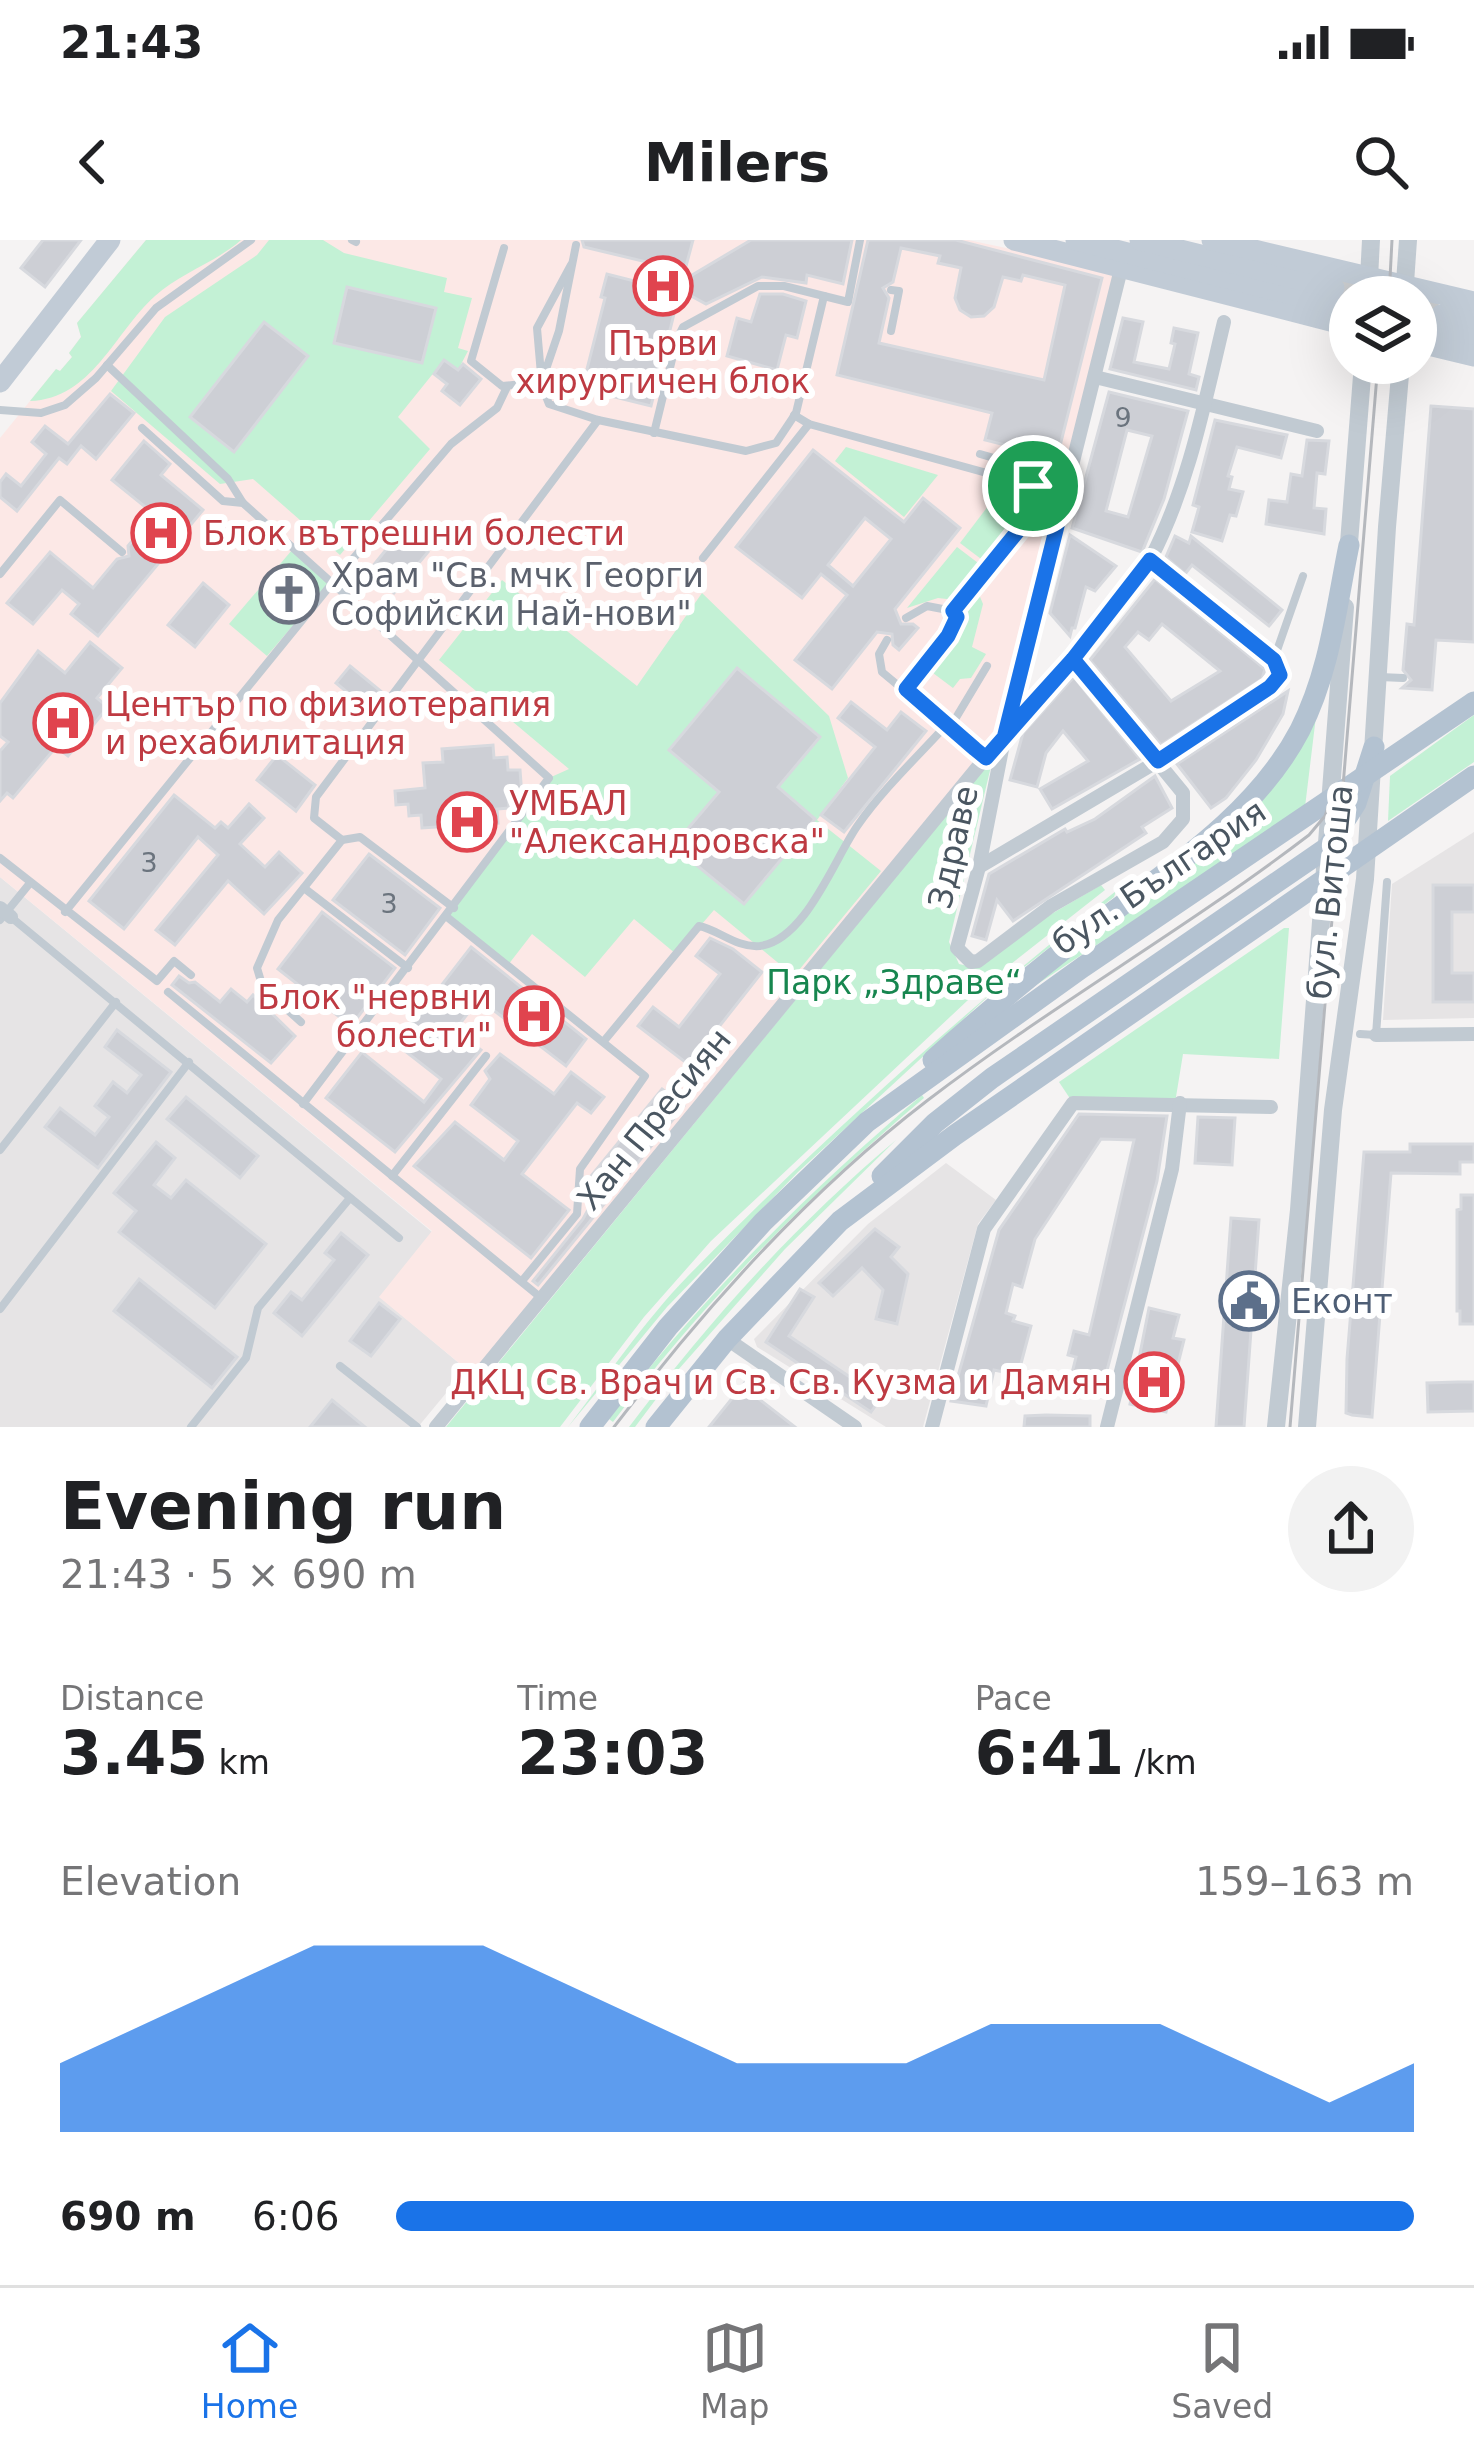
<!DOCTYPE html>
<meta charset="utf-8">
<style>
:root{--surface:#fff;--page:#f2f2f2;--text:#202124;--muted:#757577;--line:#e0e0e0;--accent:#1a73e8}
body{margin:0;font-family:"DejaVu Sans",sans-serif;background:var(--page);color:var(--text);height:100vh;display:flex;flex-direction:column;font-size:45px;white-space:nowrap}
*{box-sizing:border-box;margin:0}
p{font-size:39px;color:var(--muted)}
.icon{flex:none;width:66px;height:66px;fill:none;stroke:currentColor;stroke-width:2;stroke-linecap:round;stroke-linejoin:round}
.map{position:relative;height:1187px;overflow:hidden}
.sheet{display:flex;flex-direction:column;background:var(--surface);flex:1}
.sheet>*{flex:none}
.buttons{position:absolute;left:1329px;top:36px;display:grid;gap:24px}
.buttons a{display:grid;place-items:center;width:108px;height:108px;border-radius:50%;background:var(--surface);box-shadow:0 12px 48px #0002;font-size:60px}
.pin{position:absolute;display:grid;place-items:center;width:102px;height:102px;color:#fff;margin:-51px;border:6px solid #fff;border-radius:50%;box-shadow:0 3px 12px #0007}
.round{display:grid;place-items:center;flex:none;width:126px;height:126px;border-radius:63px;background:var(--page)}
.overview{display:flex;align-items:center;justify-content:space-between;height:204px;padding:0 60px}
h1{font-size:66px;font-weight:700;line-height:90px}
.figures{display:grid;grid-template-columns:repeat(3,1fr);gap:18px;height:204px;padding:12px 60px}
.figures div{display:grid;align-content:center}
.figures b{font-size:60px;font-weight:700}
.figures small{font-size:33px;font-weight:400}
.figures p{font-size:33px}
.chart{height:336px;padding:24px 60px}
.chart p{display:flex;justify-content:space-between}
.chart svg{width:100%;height:216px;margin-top:12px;fill:var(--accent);opacity:.7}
ul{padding:0 60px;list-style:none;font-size:39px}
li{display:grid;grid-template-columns:192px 144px 1fr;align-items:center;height:90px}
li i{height:30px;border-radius:15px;background:var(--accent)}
.status{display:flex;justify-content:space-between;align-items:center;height:84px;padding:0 60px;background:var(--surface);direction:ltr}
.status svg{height:33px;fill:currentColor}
header{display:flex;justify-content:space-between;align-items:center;height:156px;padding:0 60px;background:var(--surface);font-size:54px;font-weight:700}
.tab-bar{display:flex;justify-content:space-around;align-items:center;height:168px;border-top:3px solid var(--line);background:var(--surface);font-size:33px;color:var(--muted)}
.tab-bar a{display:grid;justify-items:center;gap:6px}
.tab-bar .on{color:var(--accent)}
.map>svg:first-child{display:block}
.education{fill:#e6e4e5}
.medical{fill:#fce8e6}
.green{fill:#c3f1d5}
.building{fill:#cdcfd5;stroke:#d7d9de;stroke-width:3;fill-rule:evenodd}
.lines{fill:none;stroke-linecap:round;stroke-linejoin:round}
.secondary-tunnel{stroke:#caccce;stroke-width:21;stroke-dasharray:21 10;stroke-linecap:butt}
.service{stroke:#c1cad2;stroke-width:8}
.minor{stroke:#c1cad2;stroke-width:14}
.tertiary{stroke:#c1cad2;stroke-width:18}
.secondary{stroke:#c1cbd6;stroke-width:21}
.primary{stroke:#b3c2d1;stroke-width:21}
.tram{stroke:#b5b8bd;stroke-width:3}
.route-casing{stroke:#fff;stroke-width:24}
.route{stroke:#1a73e8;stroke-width:15}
.labels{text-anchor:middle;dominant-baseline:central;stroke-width:12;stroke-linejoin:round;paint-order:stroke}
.number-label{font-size:27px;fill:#6b747e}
.health-label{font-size:33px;fill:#be3a42;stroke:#fff;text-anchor:start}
.worship-label{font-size:33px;fill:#5b616d;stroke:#fff;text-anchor:start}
.street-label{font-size:33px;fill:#4a5661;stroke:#fff}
.park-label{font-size:33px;fill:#17864f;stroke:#fff}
.service-label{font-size:33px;fill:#4e5e75;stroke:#fff;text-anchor:start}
</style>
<div class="status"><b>21:43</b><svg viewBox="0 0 49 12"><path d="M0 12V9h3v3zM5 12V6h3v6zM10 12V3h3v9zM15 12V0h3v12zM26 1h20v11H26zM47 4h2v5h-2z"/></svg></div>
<header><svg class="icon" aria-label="back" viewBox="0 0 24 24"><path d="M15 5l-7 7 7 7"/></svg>Milers<svg class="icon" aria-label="search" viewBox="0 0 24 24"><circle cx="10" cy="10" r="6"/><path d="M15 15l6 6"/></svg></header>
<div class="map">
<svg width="1474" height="1187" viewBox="0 0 1474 1187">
<rect width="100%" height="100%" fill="#f5f3f3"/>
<g class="education">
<polygon points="1474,592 1474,778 1383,780 1392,644"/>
<polygon points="0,637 432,992 380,1057 466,1129 418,1187 0,1187"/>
<polygon points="946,923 996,960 978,984 923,1187 886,1187 757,1107 754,1099 868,984"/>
</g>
<polygon class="medical" points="146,0 968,0 1120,32 1005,494 476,1137 379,1057 432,991 0,637 0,198 56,129 60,131 72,117 69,113 81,97 77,83"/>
<g class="green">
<path d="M146,0H241C215,23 180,33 155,56C114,93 92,159 30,161L56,129L60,131L72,117L69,113L81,97L77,83Z"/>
<polygon points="269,0 323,0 344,13 447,38 444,52 472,58 458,108 468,111 458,130 444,120 398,177 430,209 340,315 253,239 220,244 111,151 165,77 257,15"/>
<polygon points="846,207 938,235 904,277 835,221"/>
<polygon points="1001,249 1014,251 1016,276 985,322 960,303"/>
<polygon points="957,307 982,326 955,360 938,358 907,368"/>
<polygon points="292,310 330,342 267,416 229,384"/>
<polygon points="502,340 637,446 702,353 829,476 848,538 817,580 881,631 794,736 714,670 676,714 634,679 585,737 532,694 508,725 447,677 549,538 569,529 439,420"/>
<polygon points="978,352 983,364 972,407 986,414 971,438 960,439 953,448 929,430 961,390 963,372"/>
<polygon points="1317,468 1305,567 1024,753 1223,594"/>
<polygon points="1474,475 1474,522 1388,581 1390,536"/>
<polygon points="993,518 949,702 959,724 977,728 1036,683 1101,645 1105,650 983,746 711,1001 644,1077 560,1187 446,1187"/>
<path d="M1116,651L1114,657L995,750L798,932L667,1067L568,1187C604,1140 647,1078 687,1037C822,899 965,770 1116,651Z"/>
<polygon points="1284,688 1289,688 1279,819 1183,814 1175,863 1073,863 1059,842"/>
<path d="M922,855L924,858C808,956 704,1061 613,1182L609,1179C701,1058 807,953 922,855Z"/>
<path d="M896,900L785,1009L678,1130L635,1187H629C708,1082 796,984 896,900Z"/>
</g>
<g class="building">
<polygon points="43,0 81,0 45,47 21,28"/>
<polygon points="582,0 693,0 682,41 751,0 852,0 843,44 807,35 806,43 762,37 706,64 680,50 651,166 582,149 605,58 601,57 607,34 646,44 651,23 584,7"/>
<path d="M868,0H956L1102,38L1057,218L985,200L992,173L837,135ZM901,8L940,16L938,23L961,28L955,58L960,70L971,77L984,76L994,67L1003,37L1021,41L1023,35L1065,45L1044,140L879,103L889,58L883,48L893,42Z"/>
<polygon points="347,47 436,68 422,123 334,103"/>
<polygon points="760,54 783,54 806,61 797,98 786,95 777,130 727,116 737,78 751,82"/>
<polygon points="1123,78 1143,82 1134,122 1169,129 1175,104 1171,103 1174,88 1198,93 1189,134 1199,137 1196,150 1110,129"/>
<polygon points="264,82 308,116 234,212 190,177"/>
<polygon points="444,120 458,130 463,124 481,139 460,165 442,151 447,144 434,134"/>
<path d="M1109,152L1188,171L1164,259L1142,312L1072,288ZM1127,190L1152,196L1128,277L1106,271Z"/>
<polygon points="110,154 134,173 96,219 81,206 67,224 59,218 17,271 0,257 0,242 6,234 21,246 46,214 32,202 45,186 68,204"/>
<polygon points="1431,166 1474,169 1474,402 1436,400 1432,450 1402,448 1411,440 1403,430 1407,384 1414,385"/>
<polygon points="1215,180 1287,195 1281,218 1237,207 1228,236 1232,237 1229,249 1243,252 1236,276 1230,275 1222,301 1192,292 1199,267 1193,265"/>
<polygon points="1307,200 1329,201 1325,234 1317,233 1314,268 1326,269 1324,294 1266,284 1269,260 1287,262 1291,234 1302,236"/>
<polygon points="144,201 170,224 161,235 203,270 98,396 71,374 79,364 62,350 33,384 7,363 50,312 93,348 117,319 129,316 128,306 154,274 112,240"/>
<path d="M813,210L904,282L923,258L960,288L895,369L901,384H913L918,388L899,410L893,405L892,394L877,392L832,449L795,420L847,355L821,334L802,358L736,307ZM865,278L891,299L853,346L828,325Z"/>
<polygon points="402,290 428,312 394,353 368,332"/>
<polygon points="1070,295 1116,326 1095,351 1086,347 1075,388 1072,388 1070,396 1050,373"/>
<polygon points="1175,296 1189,303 1191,296 1282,370 1269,386 1192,325 1185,334 1170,321 1166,317"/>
<path d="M1155,339L1265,429L1262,439L1161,505L1090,420ZM1162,384L1220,431L1171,461L1125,407L1138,392L1149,400Z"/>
<polygon points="203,343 229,365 195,407 168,385"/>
<polygon points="90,402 122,428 97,458 108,467 68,516 56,507 13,558 7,553 0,561 0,511 8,502 0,496 0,463 38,411 65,433"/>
<polygon points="350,426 383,453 370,471 336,443"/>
<polygon points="737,428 820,497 778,547 815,579 744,664 673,606 719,552 669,510"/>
<polygon points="1074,437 1140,519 1052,569 1040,549 1088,521 1063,491 1046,513 1037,547 1010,540 1023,493"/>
<polygon points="1288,451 1283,474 1256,520 1226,558 1211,568 1177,524"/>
<polygon points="851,462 887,490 901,472 926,491 844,592 821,575 875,507 838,478"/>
<polygon points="493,505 494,518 507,517 508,530 520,530 522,556 508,556 509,568 497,569 498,583 422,588 421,575 409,576 408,564 396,565 395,551 425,548 423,523 443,522 442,509"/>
<polygon points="277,515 315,545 296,571 257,540"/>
<polygon points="1155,536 1172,568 1142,587 1146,593 1013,681 997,660 986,700 972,696 989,634 1065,589 1067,592 1095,579"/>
<polygon points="174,555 215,588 221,582 228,588 249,564 264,578 240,604 265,627 279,612 302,633 264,674 228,641 175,705 156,690 218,615 198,597 124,689 89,661"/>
<polygon points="369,614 440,668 405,715 333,660"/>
<polygon points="1433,645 1474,645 1474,672 1452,672 1452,733 1474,733 1474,762 1433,762"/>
<polygon points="322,672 395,728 351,786 278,729"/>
<polygon points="710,698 733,709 762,732 689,825 638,786 653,767 679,787 720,734 696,716"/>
<polygon points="471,707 586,799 566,826 479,759 455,790 481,810 395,912 326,858 362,812 424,862 441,839 396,804"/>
<polygon points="179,736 189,743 195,742 220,762 231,749 247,762 253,755 295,796 271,823 172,745"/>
<polygon points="117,790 171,832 98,928 45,887 60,868 95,895 109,877 95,866 113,842 127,853 141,835 105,807"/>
<polygon points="500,814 554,854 571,832 604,857 591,873 577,863 522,934 569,970 531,1018 414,926 455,882 504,920 518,901 471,865 490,839 485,831"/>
<polygon points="662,849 684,866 538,1045 533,1041 583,979 595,957 587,951 587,941"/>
<polygon points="186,857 258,916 240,938 167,879"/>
<polygon points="1079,874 1167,876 1157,941 1100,1157 1068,1149 1076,1117 1068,1115 1074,1091 1089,1095 1134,900 1101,899 1035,999 1022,1047 1013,1044 1006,1073 1015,1076 1013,1081 1031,1086 1018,1135 994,1130 986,1166 951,1161 999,990"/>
<polygon points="1198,877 1235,878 1232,925 1195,923"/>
<polygon points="156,902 175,918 154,945 171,958 186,940 266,1004 215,1068 119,992 136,971 114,953"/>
<polygon points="1410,904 1474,904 1474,922 1460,922 1460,934 1391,933 1372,1177 1352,1175 1346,1173 1347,1119 1364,912 1410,912"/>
<polygon points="1461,955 1474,955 1474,1084 1460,1084 1460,1071 1457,1071 1457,970 1461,969"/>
<polygon points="1231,978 1259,980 1244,1187 1216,1187"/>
<polygon points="875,989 899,1007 891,1017 908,1034 897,1084 876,1079 883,1050 862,1028 833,1056 819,1043"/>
<polygon points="341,993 368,1015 302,1096 274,1073 291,1052 302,1060 334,1020 325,1013"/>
<polygon points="139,1039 237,1117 212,1148 114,1071"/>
<polygon points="800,1049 814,1057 789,1096 881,1158 871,1172 766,1102"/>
<polygon points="379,1063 400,1079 371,1116 350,1101"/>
<polygon points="1149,1068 1179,1075 1173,1098 1184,1100 1166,1172 1130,1164"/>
<polygon points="750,1136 767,1149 759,1159 795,1187 709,1187"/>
<polygon points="1458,1142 1474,1142 1474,1171 1428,1172 1427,1143"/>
<polygon points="332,1160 365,1187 310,1187"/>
<polygon points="1046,1175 1090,1176 1090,1187 1024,1187 1025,1176"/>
</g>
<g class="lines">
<g class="secondary-tunnel">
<polyline points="1334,48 1370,57"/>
<polyline points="1416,68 1441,75"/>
<polyline points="1416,85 1439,91"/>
</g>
<g class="service">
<polyline points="352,0 356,2"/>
<polyline points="504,8 471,121 502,146 542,142"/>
<polyline points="571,25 537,88 542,146 549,164 598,180 746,211 776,203 796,173 824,56"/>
<polyline points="891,91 899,51 891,50"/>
<polyline points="107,125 228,239 243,263"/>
<polyline points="542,141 559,91 576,5"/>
<polyline points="0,170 41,173 65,165 96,138 156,68 251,0"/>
<polyline points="794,175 809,184 1063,254"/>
<polyline points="142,188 223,261 243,263 549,538 303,864"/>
<polyline points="654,193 677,99 683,87 758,46 784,46 848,62 860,0"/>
<polyline points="980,214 1067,239"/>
<polyline points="703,318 809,184"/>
<polyline points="0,334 60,260 122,312"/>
<polyline points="906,378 927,366 953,371"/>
<polyline points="887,400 879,414 882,432 984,517"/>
<polyline points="1274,419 1303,336"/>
<polyline points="1380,437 1403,438"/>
<polyline points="906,449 948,396 957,377 953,371 1021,287 1033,246"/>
<polyline points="951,486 987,426"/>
<polyline points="342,600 360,597 454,668"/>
<polyline points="0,618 157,741 174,721 191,735"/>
<polyline points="304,648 408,728"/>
<polyline points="65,672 334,341 451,204 497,168 507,147"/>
<polyline points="447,677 645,836 580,929 577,974 522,1041"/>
<polyline points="12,678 399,998"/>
<polyline points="0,680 30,643"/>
<polyline points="168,752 540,1057"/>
<polyline points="301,782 263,748 257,728 278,680 342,600 314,578 316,557 598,180"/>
<polyline points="1360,794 1376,795 1387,642"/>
<path d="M604,801L699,686C719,690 736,708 760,706C806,700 835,617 858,585C881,552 911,523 939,493"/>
<polyline points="0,910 116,762"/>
<polyline points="392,936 486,816"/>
<polyline points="0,1069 189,822"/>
<polyline points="340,1126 417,1187"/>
<polyline points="191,1187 246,1118 258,1068 350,958"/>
</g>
<g class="minor">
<polyline points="1095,137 1317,191"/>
<polyline points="1073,419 1183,553 1183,579 1163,602 1051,666 978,721 971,722 957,708 979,627 1005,494 1121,29"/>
<polyline points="979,627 1158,521 1270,447 1280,435 1273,420 1150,320"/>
<polyline points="0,668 11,677"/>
<polyline points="1376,795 1474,794"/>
<polyline points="727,1099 855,1187"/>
<path d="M436,1187L1005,494C1052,443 1119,379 1151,318C1189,245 1205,161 1224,82"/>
<polyline points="932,1187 984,989 1073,863 1271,867"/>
<polyline points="1107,1187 1172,929 1180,863"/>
</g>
<g class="tertiary">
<polyline points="1368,57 1371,0"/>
<polyline points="1404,57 1408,0"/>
<polyline points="1348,316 1363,123"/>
<polyline points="1276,1187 1299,970 1345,367"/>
<polyline points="1307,1187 1333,870 1365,639 1387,287 1401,123"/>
</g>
<g class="secondary">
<polyline points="1014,0 1350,86"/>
<polyline points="1076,0 1334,65"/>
<polyline points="1140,0 1334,48"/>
<polyline points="1212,0 1474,62"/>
<polyline points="1441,75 1474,82"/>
<polyline points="1439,91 1474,100"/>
<polyline points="1416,102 1474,116"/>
<polyline points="0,142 110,0"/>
</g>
<g class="primary">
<path d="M933,820C981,777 1030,736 1081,696C1158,636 1253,580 1300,490C1330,431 1336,368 1349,305"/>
<polyline points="882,936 935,883 992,838 1328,607 1356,563 1374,507"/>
<polyline points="590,1187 668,1087 763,982 867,882 1083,727 1474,462"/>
<polyline points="656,1187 727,1099 840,981 955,895 1474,536"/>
</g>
<g class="tram">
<polyline points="1389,57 1392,0"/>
<path d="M614,1187C705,1067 808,952 928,860C1051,766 1186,689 1309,595L1325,576L1334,550"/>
<polyline points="1290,1187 1378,123"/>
</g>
</g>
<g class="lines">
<g class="route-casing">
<polyline id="route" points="1033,246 1065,254 1005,494 1073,419 1158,521 1270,447 1280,435 1274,420 1150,320 1073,419 986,518 975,509 906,449 948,396 957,377 953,371 1022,286 1033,246"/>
</g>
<use href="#route" class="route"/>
</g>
<defs>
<g id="hospital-ring" transform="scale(3)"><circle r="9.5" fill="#fff" stroke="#e0444e" stroke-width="1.5"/><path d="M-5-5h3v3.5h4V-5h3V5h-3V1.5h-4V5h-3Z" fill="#e0444e"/></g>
<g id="church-ring" transform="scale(3)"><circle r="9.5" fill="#fff" stroke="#6b7280" stroke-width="1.5"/><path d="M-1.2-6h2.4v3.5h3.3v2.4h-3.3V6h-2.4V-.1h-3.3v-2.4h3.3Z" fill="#6b7280"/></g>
<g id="civic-ring" transform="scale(3)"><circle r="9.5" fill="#fff" stroke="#5c6f8a" stroke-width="1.5"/><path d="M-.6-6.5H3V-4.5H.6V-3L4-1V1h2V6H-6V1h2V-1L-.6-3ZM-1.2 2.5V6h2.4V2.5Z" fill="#5c6f8a"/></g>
</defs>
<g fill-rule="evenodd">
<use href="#hospital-ring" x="663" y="46"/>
<use href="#hospital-ring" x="161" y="293"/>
<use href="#church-ring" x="289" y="354"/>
<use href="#hospital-ring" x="63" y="483"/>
<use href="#hospital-ring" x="467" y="582"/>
<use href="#hospital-ring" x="534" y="776"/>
<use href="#civic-ring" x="1249" y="1061"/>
<use href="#hospital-ring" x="1154" y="1142"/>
</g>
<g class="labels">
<g class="number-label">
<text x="1123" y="177">9</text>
<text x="149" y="622">3</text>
<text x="389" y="663">3</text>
</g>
<g class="health-label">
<text x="663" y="103" text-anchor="middle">Първи<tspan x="663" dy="38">хирургичен блок</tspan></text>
<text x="203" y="293">Блок вътрешни болести</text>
<text x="105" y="464">Център по физиотерапия<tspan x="105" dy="38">и рехабилитация</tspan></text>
<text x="509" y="563">УМБАЛ<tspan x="509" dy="38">"Александровска"</tspan></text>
<text x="492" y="757" text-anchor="end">Блок "нервни<tspan x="492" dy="38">болести"</tspan></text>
<text x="1112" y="1142" text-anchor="end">ДКЦ Св. Врач и Св. Св. Кузма и Дамян</text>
</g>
<g class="worship-label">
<text x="331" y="335">Храм "Св. мчк Георги<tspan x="331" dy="38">Софийски Най-нови"</tspan></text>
</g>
<g class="street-label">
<text transform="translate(953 607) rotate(-77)">Здраве</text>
<text transform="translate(1159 637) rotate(-34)">бул. България</text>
<text transform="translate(1330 652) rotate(-84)">бул. Витоша</text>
<text transform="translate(654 879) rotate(-51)">Хан Пресиян</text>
</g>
<g class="park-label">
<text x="894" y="742">Парк „Здраве“</text>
</g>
<g class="service-label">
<text x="1291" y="1061">Еконт</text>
</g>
</g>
</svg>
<div class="buttons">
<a><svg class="icon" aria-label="layers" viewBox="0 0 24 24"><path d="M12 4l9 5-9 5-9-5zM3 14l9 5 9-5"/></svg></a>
</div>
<div class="pin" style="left:1033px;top:246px;background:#1e9e55"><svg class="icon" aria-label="arrive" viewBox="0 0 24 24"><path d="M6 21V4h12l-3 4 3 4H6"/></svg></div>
</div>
<section class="sheet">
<div class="overview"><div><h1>Evening run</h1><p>21:43 · 5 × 690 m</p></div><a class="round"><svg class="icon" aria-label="share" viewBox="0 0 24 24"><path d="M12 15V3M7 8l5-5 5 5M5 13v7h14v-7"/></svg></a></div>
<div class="figures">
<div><p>Distance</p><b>3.45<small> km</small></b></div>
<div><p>Time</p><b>23:03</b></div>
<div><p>Pace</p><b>6:41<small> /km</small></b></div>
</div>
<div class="chart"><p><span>Elevation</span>159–163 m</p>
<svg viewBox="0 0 160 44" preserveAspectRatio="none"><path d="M0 44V30L10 22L20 14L30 6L40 6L50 6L60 14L70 22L80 30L90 30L100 30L110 22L120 22L130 22L140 30L150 38L160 30V44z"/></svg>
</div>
<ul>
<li><b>690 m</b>6:06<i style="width:100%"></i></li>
</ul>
</section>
<nav class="tab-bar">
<a class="on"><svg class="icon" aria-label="home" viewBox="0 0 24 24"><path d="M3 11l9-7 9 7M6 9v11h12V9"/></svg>Home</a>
<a><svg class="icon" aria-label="map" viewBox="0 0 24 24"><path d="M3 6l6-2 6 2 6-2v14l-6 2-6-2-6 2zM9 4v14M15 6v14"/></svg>Map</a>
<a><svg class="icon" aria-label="saved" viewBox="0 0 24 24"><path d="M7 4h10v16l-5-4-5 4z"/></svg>Saved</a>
</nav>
